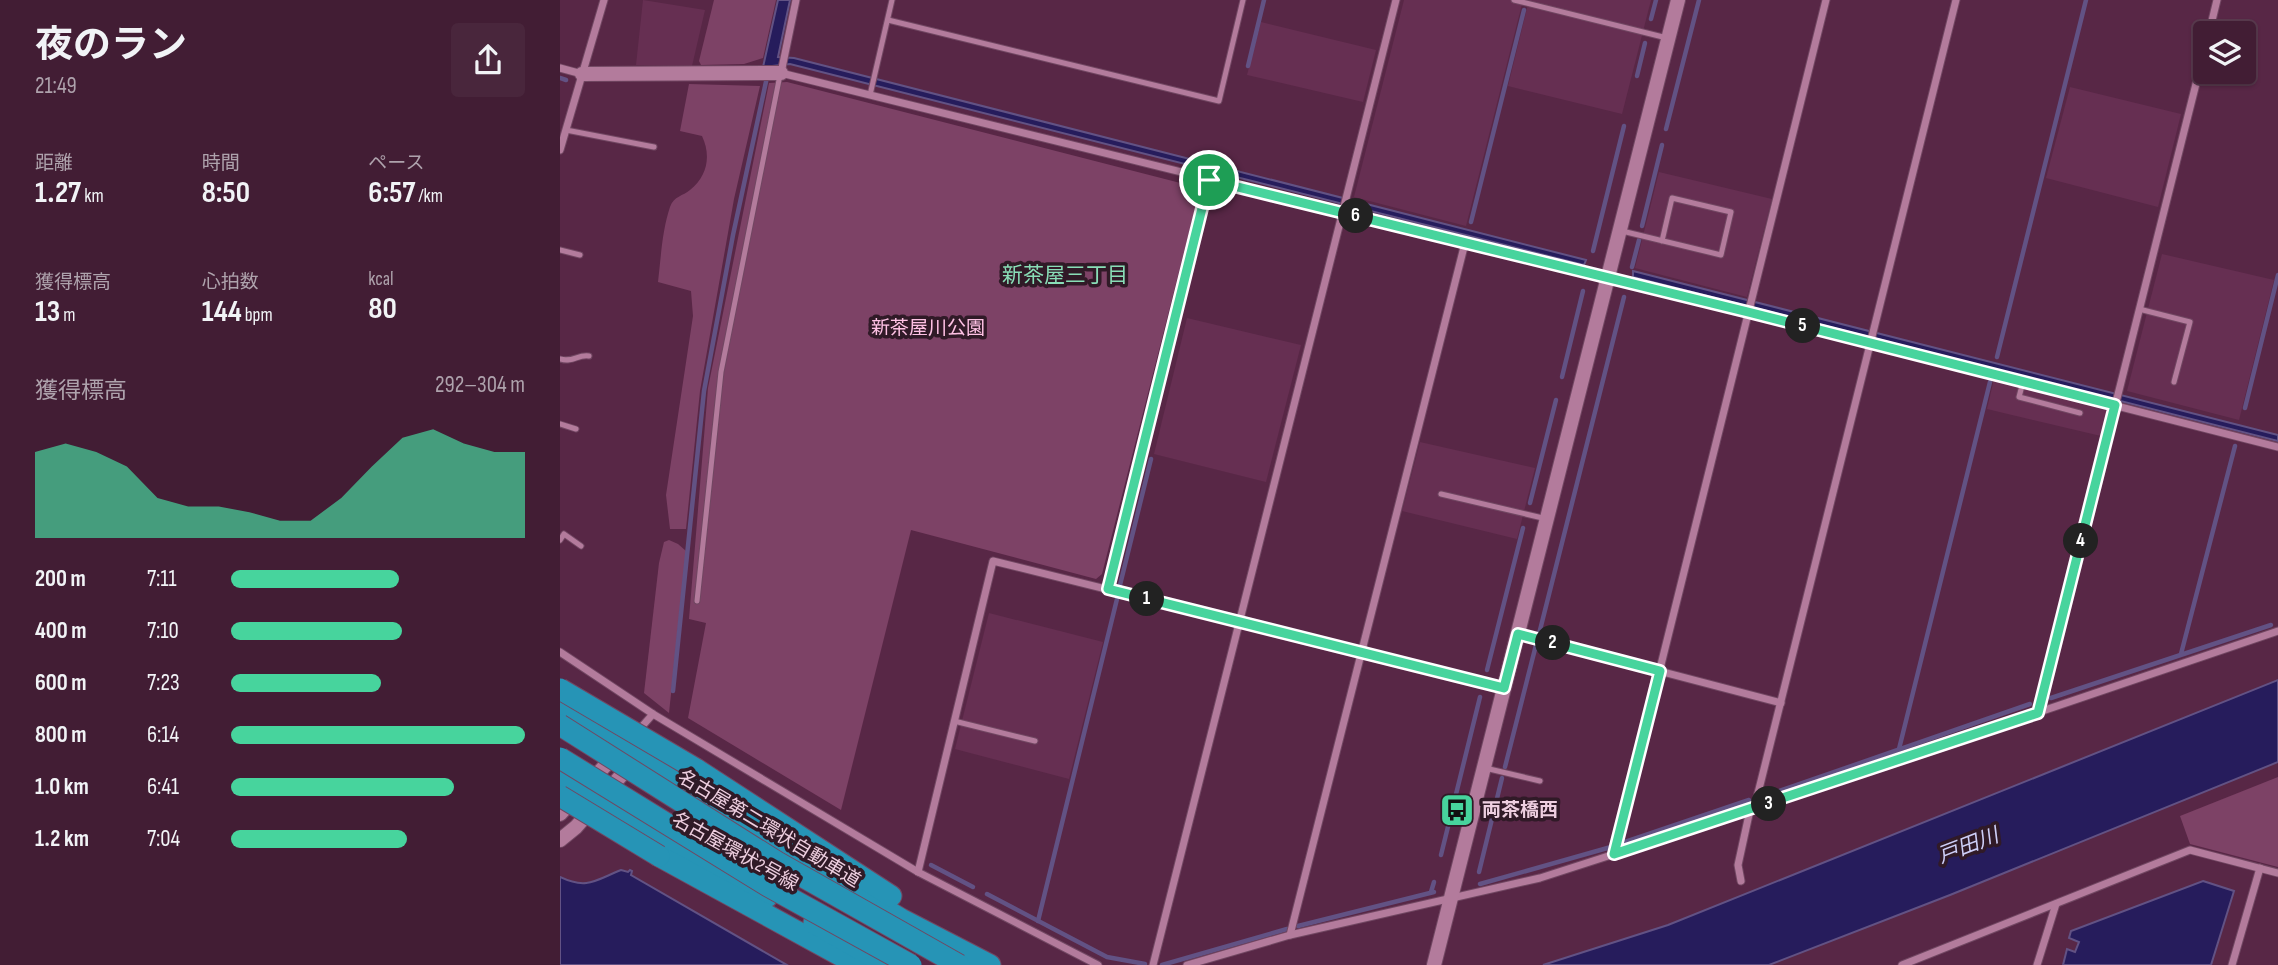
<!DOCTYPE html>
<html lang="ja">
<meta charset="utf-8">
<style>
:root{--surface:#421d34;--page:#49263c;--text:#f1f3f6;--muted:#aea2ac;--line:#5a3b4f;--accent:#47d49d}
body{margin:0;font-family:"Sofia Sans Condensed","Noto Sans JP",sans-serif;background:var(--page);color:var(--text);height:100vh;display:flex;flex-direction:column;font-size:26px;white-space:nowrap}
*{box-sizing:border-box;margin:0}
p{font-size:23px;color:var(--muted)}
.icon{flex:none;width:38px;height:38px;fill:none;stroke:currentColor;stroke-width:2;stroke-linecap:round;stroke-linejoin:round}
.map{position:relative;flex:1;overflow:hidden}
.details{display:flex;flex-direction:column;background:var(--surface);width:560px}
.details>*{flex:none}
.buttons{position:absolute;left:1633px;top:21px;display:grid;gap:14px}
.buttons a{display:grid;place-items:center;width:63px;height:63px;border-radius:7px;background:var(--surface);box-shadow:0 2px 5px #0004,0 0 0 2px var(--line);font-size:35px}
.pin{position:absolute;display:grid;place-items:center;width:60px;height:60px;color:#fff;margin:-30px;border:4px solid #fff;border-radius:50%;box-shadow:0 2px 7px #0007}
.km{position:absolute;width:35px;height:35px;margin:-18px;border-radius:50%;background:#222;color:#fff;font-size:19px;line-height:35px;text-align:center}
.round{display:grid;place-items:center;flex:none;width:74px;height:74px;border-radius:7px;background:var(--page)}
.summary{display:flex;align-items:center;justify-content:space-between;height:119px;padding:0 35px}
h1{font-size:38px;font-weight:700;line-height:52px}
.figures{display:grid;grid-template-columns:repeat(3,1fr);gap:10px;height:119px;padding:7px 35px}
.figures div{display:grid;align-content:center}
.figures b{font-size:30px;font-weight:700}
.figures small{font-size:19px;font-weight:400}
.figures p{font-size:19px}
.chart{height:196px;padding:14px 35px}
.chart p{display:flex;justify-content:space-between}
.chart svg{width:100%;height:126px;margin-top:7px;fill:var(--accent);opacity:.7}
ul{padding:0 35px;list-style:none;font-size:23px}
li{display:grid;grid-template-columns:112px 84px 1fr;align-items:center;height:52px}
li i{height:18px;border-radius:9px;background:var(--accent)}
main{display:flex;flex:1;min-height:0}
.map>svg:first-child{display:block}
.built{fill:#662f52}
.green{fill:#7d4266}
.water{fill:#261c5c;stroke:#625284;stroke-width:2}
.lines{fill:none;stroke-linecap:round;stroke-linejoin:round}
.stream{stroke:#625284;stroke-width:4.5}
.lane-casing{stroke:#714762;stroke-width:7}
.street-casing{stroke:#714762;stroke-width:9}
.secondary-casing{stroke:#714762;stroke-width:16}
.highway-casing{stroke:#714762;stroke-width:23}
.lane{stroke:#b37b9c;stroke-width:5}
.street{stroke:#b37b9c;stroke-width:7}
.secondary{stroke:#b37b9c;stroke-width:14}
.highway{stroke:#2694b6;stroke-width:21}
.highway-bridge-casing{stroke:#714762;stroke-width:23;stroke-linecap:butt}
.highway-bridge{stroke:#2694b6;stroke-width:21}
.route-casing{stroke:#fff;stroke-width:14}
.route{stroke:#47d49d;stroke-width:9}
.labels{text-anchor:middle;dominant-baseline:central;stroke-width:7;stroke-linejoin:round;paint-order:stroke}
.park-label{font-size:19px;fill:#fec1e4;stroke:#301a27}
.poi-label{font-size:19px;font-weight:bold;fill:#eecfe0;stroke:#301a27;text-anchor:start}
.street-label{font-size:19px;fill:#eecfe0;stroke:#301a27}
.neighbourhood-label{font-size:21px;fill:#89deb7;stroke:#301a27}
.water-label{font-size:21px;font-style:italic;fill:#cecff8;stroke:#301a27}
</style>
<main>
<section class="details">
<div class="summary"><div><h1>夜のラン</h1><p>21:49</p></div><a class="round"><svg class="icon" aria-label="share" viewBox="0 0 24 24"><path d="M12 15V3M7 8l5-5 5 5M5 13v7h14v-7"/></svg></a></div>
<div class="figures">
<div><p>距離</p><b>1.27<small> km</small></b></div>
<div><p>時間</p><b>8:50</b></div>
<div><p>ペース</p><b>6:57<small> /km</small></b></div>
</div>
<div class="figures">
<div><p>獲得標高</p><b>13<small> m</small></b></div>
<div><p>心拍数</p><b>144<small> bpm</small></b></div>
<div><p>kcal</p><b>80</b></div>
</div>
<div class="chart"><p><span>獲得標高</span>292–304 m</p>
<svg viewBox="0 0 160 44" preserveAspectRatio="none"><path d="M0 44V14L10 11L20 14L30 19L40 30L50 33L60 33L70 35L80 38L90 38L100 30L110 19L120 9L130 6L140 11L150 14L160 14V44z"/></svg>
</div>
<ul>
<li><b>200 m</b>7:11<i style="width:57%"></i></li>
<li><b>400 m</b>7:10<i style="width:58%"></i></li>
<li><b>600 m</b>7:23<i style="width:51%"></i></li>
<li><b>800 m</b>6:14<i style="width:100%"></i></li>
<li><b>1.0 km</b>6:41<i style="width:76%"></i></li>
<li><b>1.2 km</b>7:04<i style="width:60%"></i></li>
</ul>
</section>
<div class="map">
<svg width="1718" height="965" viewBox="0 0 1718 965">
<rect width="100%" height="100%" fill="#582746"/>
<g class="built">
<polygon points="83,0 145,10 132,66 76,65"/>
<polygon points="844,0 963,0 906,226 794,197"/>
<polygon points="969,0 1091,0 1062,114 948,86"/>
<polygon points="701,22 816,50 803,102 687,75"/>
<polygon points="1510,87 1621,114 1598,207 1486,178"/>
<polygon points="1099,172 1212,199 1187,297 1075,268"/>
<polygon points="1602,254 1714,280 1679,420 1567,391"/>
<polygon points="627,318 741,345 706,482 594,454"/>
<polygon points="1434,379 1545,408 1548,412 1541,436 1427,409"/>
<polygon points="860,442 975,468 957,539 842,511"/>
<polygon points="429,613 543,642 509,779 395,749"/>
</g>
<g class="green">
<polygon points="154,0 216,0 203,58 184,64 141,65 139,61"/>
<polygon points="227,82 636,187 639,193 542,574 536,579 351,530 281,810 128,718 146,623 129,619 148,388 209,83"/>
<path d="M129,84L200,86L174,199L140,391L126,529H110L106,495L133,316L131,291L98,282C101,257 102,231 110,207C114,196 123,196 130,190C148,176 151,155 142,136L120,131Z"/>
<polygon points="109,540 118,544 126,551 109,713 84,693 99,563 104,542"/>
<polygon points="1718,777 1718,867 1630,844 1620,816"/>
</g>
<g class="water">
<polygon points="218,0 230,0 218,57 234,58 1026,260 1024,265 230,64 203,67"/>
<polygon points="1073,271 1718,435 1718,441 1073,277"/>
<polygon points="1718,680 1718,762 1390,895 1209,965 983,965 1108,925"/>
<path d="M61,870L68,872L70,870L72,871L71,875L227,965H0V877C27,890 36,880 61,870Z"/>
<polygon points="1643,881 1674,891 1651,965 1503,965 1507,949 1515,952 1519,942 1509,938 1511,931"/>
</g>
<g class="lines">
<g class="stream">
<polyline points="1091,19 1096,0"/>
<polyline points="688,66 704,0"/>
<polyline points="1077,76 1085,43"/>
<polyline points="0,78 6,80"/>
<polyline points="1106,129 1139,0"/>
<polyline points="911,222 964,10"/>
<polyline points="1082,226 1102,145"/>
<polyline points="1033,251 1064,126"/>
<polyline points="1072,267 1079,240"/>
<polyline points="1437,357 1526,0"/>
<polyline points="1002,377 1023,291"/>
<polyline points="1685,408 1718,275"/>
<polyline points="970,503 996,400"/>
<polyline points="560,585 591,459"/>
<polyline points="979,634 1064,297"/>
<polyline points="1621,654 1675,446"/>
<polyline points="927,670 963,528"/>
<polyline points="113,691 144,391 173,235 207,77"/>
<polyline points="1491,698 1711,625"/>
<polyline points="1339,749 1430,382"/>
<polyline points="945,767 976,645"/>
<polyline points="1205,796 1470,704"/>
<polyline points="1062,843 1189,800"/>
<polyline points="881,855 920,697"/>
<polyline points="371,865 413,887"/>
<polyline points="919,872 942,778"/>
<polyline points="920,884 1051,847"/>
<polyline points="871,892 874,882"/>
<polyline points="427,894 547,957 585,964"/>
<polyline points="478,921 557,599"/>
<polyline points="738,926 874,892"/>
<polyline points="602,965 727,929"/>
</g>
<g class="lane-casing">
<g id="lane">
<polyline points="954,0 1107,38"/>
<polyline points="328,20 659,101 683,0"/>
<polyline points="310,95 332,0"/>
<polyline points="6,130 94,147"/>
<polyline points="1062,231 1161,255 1171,212 1112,198 1102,241"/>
<polyline points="0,250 20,255"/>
<polyline points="1579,309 1630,322 1614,382"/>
<path d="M0,359C13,363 18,354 29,356"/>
<polyline points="1463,382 1459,397 1520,413"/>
<polyline points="0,424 16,429"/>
<polyline points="881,494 987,519"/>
<polyline points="0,540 4,534 21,546"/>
<polyline points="137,601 161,372 220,75"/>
<polyline points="394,721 475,741"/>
<polyline points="925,768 980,781"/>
</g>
</g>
<g class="street-casing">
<g id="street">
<polyline points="236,0 221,73 1188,312 1718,447"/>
<polyline points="1649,33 1657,0"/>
<polyline points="0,68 22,74"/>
<polyline points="0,150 44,0"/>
<polyline points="548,589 649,180"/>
<polyline points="958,634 1221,703"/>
<polyline points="0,652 93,714 358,872 538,965"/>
<polyline points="1478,713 1645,48"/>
<polyline points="77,732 93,714"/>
<polyline points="1194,809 1396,0"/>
<polyline points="1054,854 1266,0"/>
<polyline points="358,872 433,561 944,688"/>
<polyline points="1181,881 1178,865 1190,810"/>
<polyline points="730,935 905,243"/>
<polyline points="593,965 836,0"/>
<polyline points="627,965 730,935 980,878 1194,809 1718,631"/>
<polyline points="1342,965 1630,850 1718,873"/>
<polyline points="1477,965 1496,904"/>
<polyline points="1672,965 1700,868"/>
</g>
</g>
<g class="secondary-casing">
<g id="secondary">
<polyline points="22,74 221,73"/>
<polyline points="0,814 57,753"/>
<polyline points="0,840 16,827 73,762"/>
<polyline points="874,965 1118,0"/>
</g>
</g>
<g class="highway-casing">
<g id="highway">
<polyline points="0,711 341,919 430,965"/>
<polyline points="136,769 331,896"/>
<polyline points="0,777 207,897"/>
<polyline points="99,856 298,965"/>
<polyline points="254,923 328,965"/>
</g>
</g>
<use href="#lane" class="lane"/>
<use href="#street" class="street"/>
<use href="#secondary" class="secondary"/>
<use href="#highway" class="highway"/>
<g class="highway-bridge-casing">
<g id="highway-bridge">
<polyline points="0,689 136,769"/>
<polyline points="0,725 217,862 399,965"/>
<polyline points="0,758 208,886 351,965"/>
<polyline points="0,796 99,856"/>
</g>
</g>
<use href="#highway-bridge" class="highway-bridge"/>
</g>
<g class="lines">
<g class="route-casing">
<polygon id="route" points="649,180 1188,312 1555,405 1478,713 1054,854 1100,671 958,634 944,688 548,589"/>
</g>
<use href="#route" class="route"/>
</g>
<defs>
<g id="bus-square" transform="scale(1.75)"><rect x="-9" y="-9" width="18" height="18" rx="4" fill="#47d49d" stroke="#301a27"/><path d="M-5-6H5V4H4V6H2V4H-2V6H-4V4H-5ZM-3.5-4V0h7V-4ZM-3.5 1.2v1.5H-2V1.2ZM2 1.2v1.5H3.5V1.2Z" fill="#111"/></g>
</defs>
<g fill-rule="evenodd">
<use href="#bus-square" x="897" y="810"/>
</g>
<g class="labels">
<g class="park-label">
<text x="368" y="328">新茶屋川公園</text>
</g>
<g class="poi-label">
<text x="922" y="810">両茶橋西</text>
</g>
<g class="street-label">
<text transform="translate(209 829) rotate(31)">名古屋第二環状自動車道</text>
<text transform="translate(175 852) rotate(29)">名古屋環状2号線</text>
</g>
<g class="neighbourhood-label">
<text x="505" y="275">新茶屋三丁目</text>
</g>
<g class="water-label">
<text transform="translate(1408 846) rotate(-21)">戸田川</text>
</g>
</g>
</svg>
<div class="buttons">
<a><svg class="icon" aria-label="layers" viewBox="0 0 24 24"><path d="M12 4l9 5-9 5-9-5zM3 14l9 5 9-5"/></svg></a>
</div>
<div class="pin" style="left:649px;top:180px;background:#1e9e55"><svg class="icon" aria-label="arrive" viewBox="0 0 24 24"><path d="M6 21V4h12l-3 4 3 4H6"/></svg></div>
<b class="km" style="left:587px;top:599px">1</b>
<b class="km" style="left:993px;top:643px">2</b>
<b class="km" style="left:1209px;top:804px">3</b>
<b class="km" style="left:1521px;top:541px">4</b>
<b class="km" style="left:1243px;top:326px">5</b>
<b class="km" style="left:796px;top:216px">6</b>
</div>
</main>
